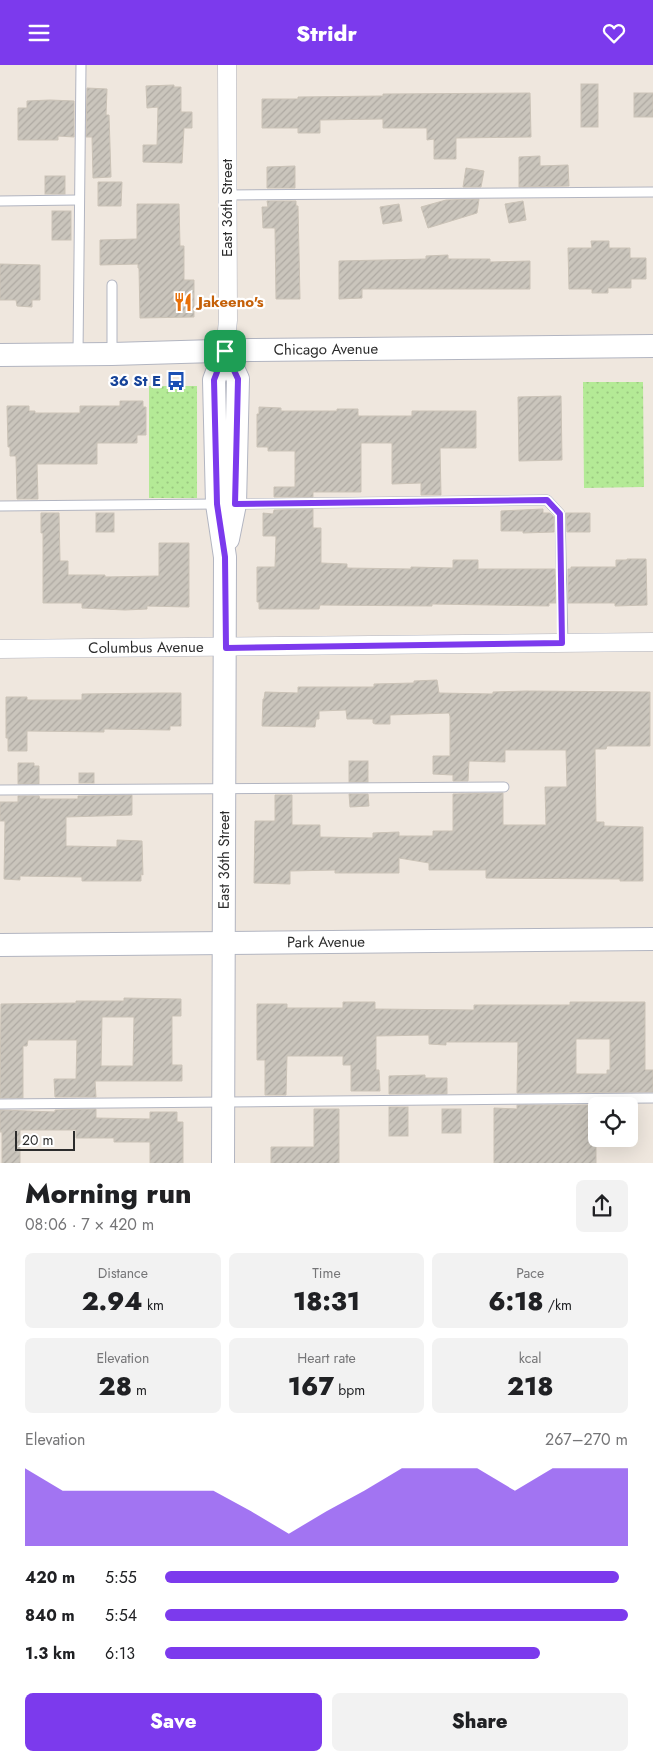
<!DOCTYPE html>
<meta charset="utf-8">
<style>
:root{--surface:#fff;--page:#f2f2f2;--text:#202124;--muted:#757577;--accent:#7c3aed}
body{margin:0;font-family:Jost,sans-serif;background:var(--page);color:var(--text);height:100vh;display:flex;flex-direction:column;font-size:19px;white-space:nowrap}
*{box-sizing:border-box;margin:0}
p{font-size:16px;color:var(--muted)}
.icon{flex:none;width:28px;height:28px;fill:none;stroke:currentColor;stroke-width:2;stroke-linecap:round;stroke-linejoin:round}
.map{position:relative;height:1098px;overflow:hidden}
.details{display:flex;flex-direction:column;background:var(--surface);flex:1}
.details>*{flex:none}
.controls{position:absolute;left:588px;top:1032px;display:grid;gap:10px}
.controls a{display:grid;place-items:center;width:50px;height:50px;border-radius:8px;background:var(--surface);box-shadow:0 5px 20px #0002;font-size:25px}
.scale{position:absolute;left:15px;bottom:12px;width:60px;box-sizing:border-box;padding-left:5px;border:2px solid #2c2c2c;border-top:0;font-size:14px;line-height:18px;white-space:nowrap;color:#2c2c2c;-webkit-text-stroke:4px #fff;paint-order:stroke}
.pin{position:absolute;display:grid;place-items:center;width:42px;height:42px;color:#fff;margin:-21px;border-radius:10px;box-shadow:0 2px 8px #0006}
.round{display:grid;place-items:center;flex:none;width:52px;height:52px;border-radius:8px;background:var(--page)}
.head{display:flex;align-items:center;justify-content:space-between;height:85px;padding:0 25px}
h1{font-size:28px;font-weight:800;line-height:38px}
.figures{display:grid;grid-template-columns:repeat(3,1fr);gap:8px;height:85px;padding:5px 25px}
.figures div{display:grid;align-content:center;border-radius:8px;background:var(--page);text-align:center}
.figures b{font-size:25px;font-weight:800}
.figures small{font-size:14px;font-weight:400}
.figures p{font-size:14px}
.chart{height:140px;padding:10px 25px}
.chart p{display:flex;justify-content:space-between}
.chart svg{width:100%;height:90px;margin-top:5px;fill:var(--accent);opacity:.7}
.action{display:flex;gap:10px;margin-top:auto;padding:10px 25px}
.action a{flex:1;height:58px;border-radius:8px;background:var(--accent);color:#fff;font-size:20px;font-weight:800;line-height:58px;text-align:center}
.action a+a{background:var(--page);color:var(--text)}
ul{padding:0 25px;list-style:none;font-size:16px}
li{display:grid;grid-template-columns:80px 60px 1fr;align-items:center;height:38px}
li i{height:12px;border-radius:6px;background:var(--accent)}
header{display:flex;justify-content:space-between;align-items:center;height:65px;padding:0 25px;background:var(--accent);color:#fff;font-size:22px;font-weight:800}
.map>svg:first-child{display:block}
.park{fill:url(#park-dots)}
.building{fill:url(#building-hatch);stroke:#cbc3b7;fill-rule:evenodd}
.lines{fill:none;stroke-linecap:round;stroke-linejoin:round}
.service-casing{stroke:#b2b5c1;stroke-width:11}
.minor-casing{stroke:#b2b5c1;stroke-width:19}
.tertiary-casing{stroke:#b2b5c1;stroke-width:24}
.service{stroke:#fff;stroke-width:9}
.minor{stroke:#fff;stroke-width:18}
.tertiary{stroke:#fff;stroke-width:22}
.route-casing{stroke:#fff;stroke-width:10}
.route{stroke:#7c3aed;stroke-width:6}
.labels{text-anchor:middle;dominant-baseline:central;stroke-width:4.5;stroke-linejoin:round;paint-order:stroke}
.street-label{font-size:15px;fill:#2c2c2c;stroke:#fff}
.food-label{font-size:15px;font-weight:bold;fill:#c56008;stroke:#fff;text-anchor:start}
.transit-label{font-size:15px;font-weight:bold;fill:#164399;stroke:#fff;text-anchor:end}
</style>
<header><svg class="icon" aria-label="menu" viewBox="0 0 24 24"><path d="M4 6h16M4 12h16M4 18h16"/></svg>Stridr<svg class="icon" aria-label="heart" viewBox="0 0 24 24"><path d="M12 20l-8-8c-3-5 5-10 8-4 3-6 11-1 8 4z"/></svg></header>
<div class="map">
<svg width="653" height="1099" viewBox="0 0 653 1099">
<defs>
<pattern id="park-dots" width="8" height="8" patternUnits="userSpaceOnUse" patternTransform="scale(1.25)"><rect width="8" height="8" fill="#b4ea96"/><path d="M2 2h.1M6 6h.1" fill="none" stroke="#9bc981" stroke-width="1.8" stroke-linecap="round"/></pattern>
<pattern id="building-hatch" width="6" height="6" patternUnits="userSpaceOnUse" patternTransform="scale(1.25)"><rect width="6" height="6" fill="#cac5bc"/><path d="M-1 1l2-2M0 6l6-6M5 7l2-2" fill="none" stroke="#aea9a2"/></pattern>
</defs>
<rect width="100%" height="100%" fill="#efe7de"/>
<g class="park">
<polygon points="583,317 643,317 644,422 584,423"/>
<rect x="149" y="321" width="48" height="112"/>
</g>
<g class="building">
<rect x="581" y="19" width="17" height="43"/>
<polygon points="174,20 174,22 181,22 181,47 192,47 192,63 184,63 182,98 143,97 143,80 157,80 158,42 147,43 146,21"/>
<polygon points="87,23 107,24 106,50 109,50 111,112 93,113 92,72 86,72"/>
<polygon points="530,28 531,72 456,73 456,94 434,94 434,74 427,75 427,63 383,63 383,54 320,55 320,68 298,68 298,63 262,63 262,34 298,34 298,32 383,31 383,29"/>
<rect x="634" y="28" width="19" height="24"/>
<polygon points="50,35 74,36 74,72 58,71 58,75 18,75 18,43 27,43 27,36"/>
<polygon points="540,91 540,101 568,100 569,121 519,122 519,92"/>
<polygon points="295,101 295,123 267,123 267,102"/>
<polygon points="466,103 484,106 481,122 463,122"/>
<rect x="45" y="111" width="20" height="18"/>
<polygon points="98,117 122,117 121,141 98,141"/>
<polygon points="479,134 477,148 428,163 421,142 446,135"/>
<polygon points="267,136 296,136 296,141 298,141 300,234 276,234 275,163 263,163 262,142 268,142"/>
<polygon points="523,136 526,155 509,158 505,139"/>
<polygon points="137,139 179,139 180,181 184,181 184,215 194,215 194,252 140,253 139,203 138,203 138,199 100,200 100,175 137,174"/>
<polygon points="399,139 402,156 383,159 380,142"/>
<rect x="52" y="146" width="19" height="29"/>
<polygon points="591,176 609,176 609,183 630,183 630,193 646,193 646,214 631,214 631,223 608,223 608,228 592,228 592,224 569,224 568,183 592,183"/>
<polygon points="448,190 448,194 490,194 490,197 530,196 530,224 362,224 362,233 339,234 339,196 426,194 426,191"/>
<polygon points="0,199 40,200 40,235 32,235 32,242 17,241 16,235 0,235"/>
<polygon points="561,331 562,395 519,396 518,332"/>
<polygon points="120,336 143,336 143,342 146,342 146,370 137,370 137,378 97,378 97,399 37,399 38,434 17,434 16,391 10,391 10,382 8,382 7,341 29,341 29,346 35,346 35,348 80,348 80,341 120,341"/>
<polygon points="259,342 281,343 281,346 337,346 337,344 358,344 358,351 412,351 412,346 476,346 476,383 440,383 441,430 421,430 421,418 392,419 392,378 361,378 361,427 313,427 313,432 274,432 274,422 295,422 295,386 268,386 268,382 257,382 257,349 259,349"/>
<polygon points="313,444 313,463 321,463 321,498 347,499 347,503 411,504 411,502 453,503 453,495 478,495 478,504 555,504 556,538 549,538 549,541 432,539 432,541 320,540 319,544 259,544 259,537 257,537 257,502 275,502 276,471 263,471 263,448 273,449 274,445"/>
<polygon points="543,444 543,448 550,448 554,452 554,467 523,468 523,466 501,466 501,446"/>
<polygon points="41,448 59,448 60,496 68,496 68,510 105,510 105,512 159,511 159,478 189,478 189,542 147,541 147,544 125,545 82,543 82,538 43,538 43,468 41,468"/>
<rect x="96" y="448" width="18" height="19"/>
<polygon points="566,448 590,448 590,467 567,467"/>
<polygon points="627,494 646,494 647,540 615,541 615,538 568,538 568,504 571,504 571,502 616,502 616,495 627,495"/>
<polygon points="437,615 439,628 493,629 493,627 526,626 650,627 650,681 607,681 606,684 595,684 596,757 604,757 604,761 643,762 643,816 620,816 620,814 486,813 486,805 429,805 429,798 399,793 399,808 335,808 335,805 290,806 290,819 254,818 255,756 275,756 275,730 292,730 292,760 320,760 320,772 373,773 373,768 399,767 399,771 433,771 433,766 453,766 453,729 503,728 503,760 546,760 545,722 567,722 566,685 505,685 505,697 469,696 468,716 453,716 453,710 433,709 433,691 450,691 450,651 449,648 390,650 390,659 375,659 373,658 373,654 347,654 346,645 319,646 319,654 316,654 315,662 262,661 263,634 264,634 265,627 298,628 298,622 374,622 374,619 414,618 414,616"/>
<polygon points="159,628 181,628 181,661 170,661 170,665 104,664 104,667 27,666 27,686 8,686 8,673 6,673 6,632 27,632 27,635 82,635 82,629"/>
<rect x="349" y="696" width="19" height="21"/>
<polygon points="18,698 34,698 34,701 39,701 39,719 18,719"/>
<rect x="79" y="708" width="15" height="10"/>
<polygon points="349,729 368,729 369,741 350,742"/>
<polygon points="132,730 132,750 66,752 66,781 117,782 117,775 142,776 143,810 141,809 141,816 82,816 82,812 20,811 20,815 4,814 5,756 0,756 0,737 18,737 18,731 39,731 40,734 78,734 78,731"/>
<path d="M124,933L181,934V951H172V1000H182V1016H95L96,1032H55L54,1014H76L77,975H28L27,981H23V1033H0L1,939L76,938V936H124ZM102,952H134L133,1001H101Z"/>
<path d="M343,937H375V944L474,945V940H570V937H645V1005H653V1027L517,1028L518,977H446V980L429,979V970L376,971V1005H379L380,1026H351V1000H343V991H287L286,1030H265V995H257V939H287V943H343ZM576,974H610V1005H607V1009H576Z"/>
<polygon points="425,1010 425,1013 447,1013 447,1029 389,1029 389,1011"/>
<polygon points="517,1040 596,1040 596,1099 494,1099 494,1043 517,1044"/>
<rect x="389" y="1042" width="19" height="29"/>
<polygon points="96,1044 96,1053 150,1054 150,1047 177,1047 177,1057 183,1057 183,1099 150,1099 150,1077 114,1077 114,1073 76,1073 76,1065 20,1065 20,1099 2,1099 2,1067 0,1067 0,1045 55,1047 55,1045"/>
<polygon points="314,1044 339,1044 339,1099 271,1099 271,1082 314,1082"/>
<rect x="442" y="1044" width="19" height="24"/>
</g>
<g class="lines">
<g class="service-casing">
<g id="service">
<polyline points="228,130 653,127"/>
<polyline points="0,136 78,135"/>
<polyline points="112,220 112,289"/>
<polyline points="78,289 81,0"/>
<polyline points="236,439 547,435 560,449 563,579"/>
<polyline points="0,441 216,439"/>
<polyline points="0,725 504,722"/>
<polyline points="0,1039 653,1033"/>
</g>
</g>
<g class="minor-casing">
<g id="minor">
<polyline points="225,286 228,255 227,0"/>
<path id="s1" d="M0,584L653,577"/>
</g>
</g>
<g class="tertiary-casing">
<g id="tertiary">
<polyline points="225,286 238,314 235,439 228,474"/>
<path id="s2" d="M0,290L112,289L250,285L653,281"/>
<path id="s3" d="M0,880L653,874"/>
<path id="s4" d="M223,1099L225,492L217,439L214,315L225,286"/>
</g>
</g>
<use href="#service" class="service"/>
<use href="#minor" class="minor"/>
<use href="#tertiary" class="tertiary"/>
</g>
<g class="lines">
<g class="route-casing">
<polygon id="route" points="225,286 238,314 235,439 547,435 560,449 562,578 226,583 225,492 217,439 214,315"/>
</g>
<use href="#route" class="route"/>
</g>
<defs>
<g id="restaurant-bare" transform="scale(1.5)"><path d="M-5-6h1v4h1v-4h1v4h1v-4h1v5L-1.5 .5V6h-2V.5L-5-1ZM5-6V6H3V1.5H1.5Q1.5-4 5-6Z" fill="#e8710a" stroke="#fff" stroke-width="2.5" paint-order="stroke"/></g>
<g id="bus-bare" transform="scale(1.5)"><path d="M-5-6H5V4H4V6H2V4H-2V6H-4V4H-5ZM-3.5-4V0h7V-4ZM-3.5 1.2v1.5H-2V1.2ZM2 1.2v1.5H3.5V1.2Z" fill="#1a4fb4" stroke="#fff" stroke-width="2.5" paint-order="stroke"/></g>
</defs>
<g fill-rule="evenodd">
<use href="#restaurant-bare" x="183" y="237"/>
<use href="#bus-bare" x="176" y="316"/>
</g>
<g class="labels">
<g class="street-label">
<text transform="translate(227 143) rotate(-90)">East 36th Street</text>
<text stroke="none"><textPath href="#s2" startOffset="326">Chicago Avenue</textPath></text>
<text stroke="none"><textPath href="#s1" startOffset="146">Columbus Avenue</textPath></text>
<text stroke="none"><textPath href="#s4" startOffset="304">East 36th Street</textPath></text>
<text stroke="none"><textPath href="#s3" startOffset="326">Park Avenue</textPath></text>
</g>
<g class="food-label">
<text x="198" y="237">Jakeeno's</text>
</g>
<g class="transit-label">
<text x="161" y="316">36 St E</text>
</g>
</g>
</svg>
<div class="controls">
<a><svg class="icon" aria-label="locate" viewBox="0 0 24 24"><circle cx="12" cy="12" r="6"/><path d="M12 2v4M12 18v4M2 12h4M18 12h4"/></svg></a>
</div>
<div class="scale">20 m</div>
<div class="pin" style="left:225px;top:286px;background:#1e9e55"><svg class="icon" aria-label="arrive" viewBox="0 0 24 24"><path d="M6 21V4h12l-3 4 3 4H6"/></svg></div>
</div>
<section class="details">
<div class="head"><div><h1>Morning run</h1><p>08:06 · 7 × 420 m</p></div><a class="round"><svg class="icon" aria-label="share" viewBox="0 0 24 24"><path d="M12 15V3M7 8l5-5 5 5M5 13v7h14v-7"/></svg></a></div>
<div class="figures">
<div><p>Distance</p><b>2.94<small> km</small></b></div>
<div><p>Time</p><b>18:31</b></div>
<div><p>Pace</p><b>6:18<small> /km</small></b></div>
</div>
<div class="figures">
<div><p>Elevation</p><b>28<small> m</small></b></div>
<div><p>Heart rate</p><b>167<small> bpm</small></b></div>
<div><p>kcal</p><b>218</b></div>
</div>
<div class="chart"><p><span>Elevation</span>267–270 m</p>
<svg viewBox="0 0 160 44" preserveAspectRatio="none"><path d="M0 44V6L10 17L20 17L30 17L40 17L50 17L60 27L70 38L80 27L90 17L100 6L110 6L120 6L130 17L140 6L150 6L160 6V44z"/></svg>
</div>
<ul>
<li><b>420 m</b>5:55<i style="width:98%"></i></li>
<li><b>840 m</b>5:54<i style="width:100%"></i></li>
<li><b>1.3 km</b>6:13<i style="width:81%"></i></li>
</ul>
<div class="action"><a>Save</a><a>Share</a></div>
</section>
